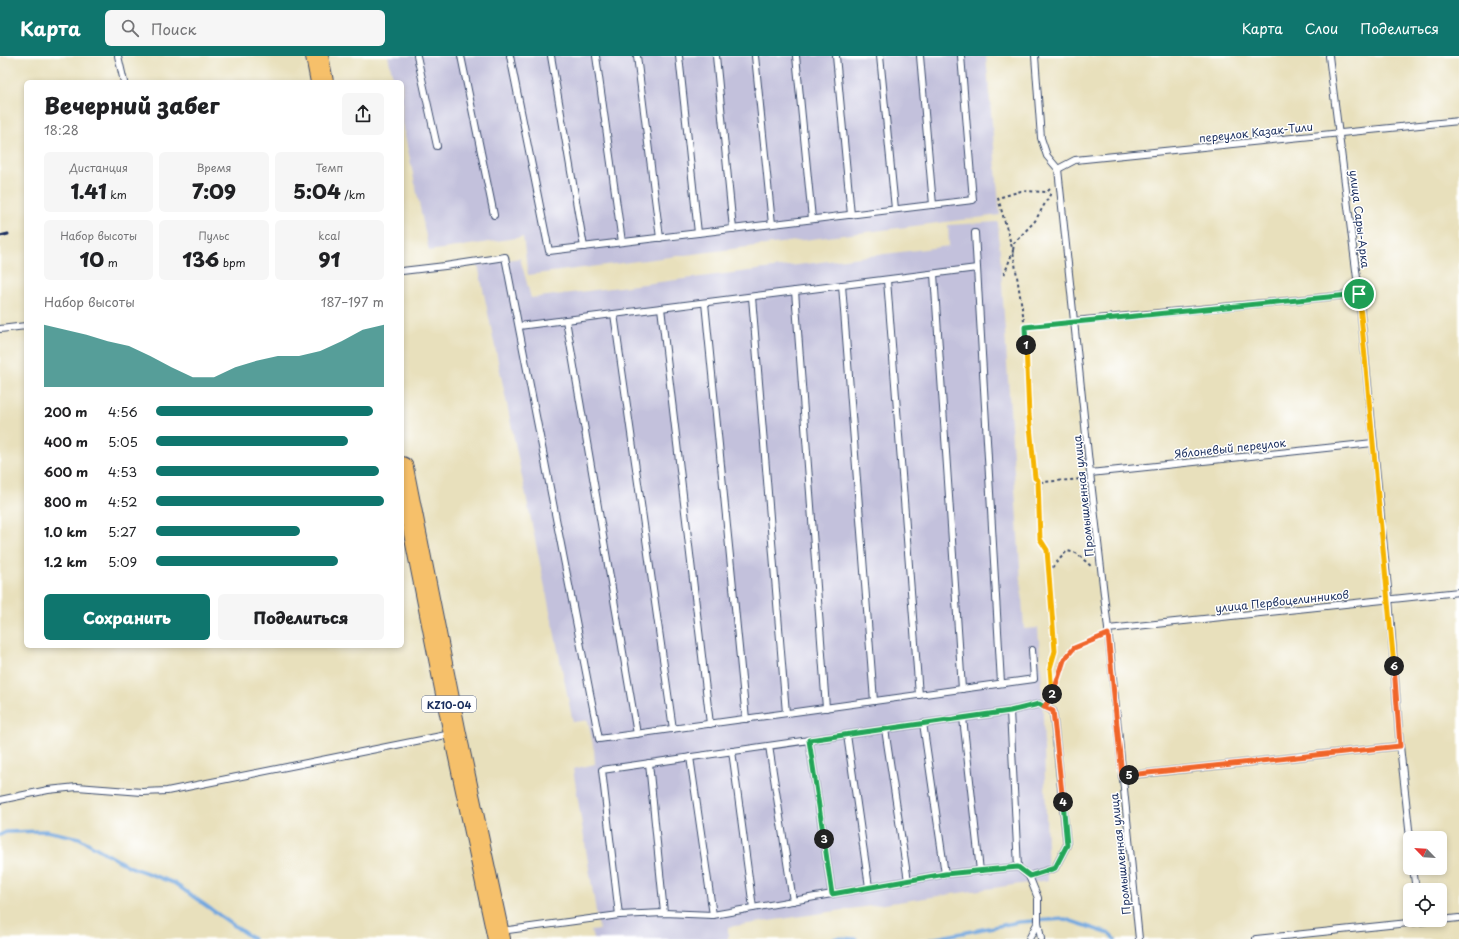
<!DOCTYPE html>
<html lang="ru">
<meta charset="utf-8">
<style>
:root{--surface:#fff;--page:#f6f6f6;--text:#202124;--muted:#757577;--accent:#0f766e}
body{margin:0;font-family:"Playpen Sans",sans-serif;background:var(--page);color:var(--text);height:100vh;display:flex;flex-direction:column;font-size:15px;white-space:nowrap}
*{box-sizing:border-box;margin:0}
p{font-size:13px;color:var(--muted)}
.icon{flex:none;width:22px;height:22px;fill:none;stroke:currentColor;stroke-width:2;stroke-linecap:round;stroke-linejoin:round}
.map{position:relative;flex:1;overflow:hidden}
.sheet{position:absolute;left:24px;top:24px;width:380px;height:568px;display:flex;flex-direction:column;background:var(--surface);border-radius:6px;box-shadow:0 2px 6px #0003}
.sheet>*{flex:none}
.needle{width:26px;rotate:295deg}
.fabs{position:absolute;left:1403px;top:775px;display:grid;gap:8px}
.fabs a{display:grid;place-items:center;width:44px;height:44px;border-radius:6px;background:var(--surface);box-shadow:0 2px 6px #0003;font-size:20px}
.pin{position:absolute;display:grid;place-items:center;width:34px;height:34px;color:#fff;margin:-17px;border:2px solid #fff;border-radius:50%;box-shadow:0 1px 4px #0007}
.km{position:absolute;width:20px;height:20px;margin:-10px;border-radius:50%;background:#222;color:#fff;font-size:11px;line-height:20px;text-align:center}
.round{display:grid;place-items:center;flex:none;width:42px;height:42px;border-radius:6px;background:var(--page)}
.summary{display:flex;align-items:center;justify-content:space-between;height:68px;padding:0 20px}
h1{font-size:22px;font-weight:800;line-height:30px}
.metrics{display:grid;grid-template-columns:repeat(3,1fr);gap:6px;height:68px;padding:4px 20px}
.metrics div{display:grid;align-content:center;border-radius:6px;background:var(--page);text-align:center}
.metrics b{font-size:20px;font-weight:800}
.metrics small{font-size:11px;font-weight:400}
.metrics p{font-size:11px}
.chart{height:112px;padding:8px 20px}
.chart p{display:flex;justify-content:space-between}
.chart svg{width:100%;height:72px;margin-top:4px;fill:var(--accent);opacity:.7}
.action{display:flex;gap:8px;margin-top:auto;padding:8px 20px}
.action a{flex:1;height:46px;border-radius:6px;background:var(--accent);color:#fff;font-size:16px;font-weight:800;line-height:46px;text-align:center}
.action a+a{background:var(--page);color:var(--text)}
ul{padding:0 20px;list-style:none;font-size:13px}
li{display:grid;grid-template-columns:64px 48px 1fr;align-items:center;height:30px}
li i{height:10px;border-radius:5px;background:var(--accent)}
header{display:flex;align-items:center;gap:24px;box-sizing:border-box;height:56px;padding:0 20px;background:var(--accent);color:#fff}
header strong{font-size:19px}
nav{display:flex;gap:22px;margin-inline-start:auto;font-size:14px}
.search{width:280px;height:36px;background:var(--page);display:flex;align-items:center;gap:10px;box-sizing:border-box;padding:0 14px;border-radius:6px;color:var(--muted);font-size:15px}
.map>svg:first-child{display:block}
.industrial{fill:#c3c1dc}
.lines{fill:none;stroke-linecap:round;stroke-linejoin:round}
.stream{stroke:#72a7df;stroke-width:3.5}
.lane-casing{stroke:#3a4a6c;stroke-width:8}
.highway-casing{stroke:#3a4a6c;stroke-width:24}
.path{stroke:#3a4a6c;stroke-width:2;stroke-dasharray:3 3;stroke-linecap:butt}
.lane{stroke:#fff;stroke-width:6}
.highway{stroke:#f6c06b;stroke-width:22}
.rail{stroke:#1b2f5e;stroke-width:3}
.split-1-casing{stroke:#fff;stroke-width:8}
.split-2-casing{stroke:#fff;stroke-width:8}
.split-3-casing{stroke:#fff;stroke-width:8}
.split-4-casing{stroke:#fff;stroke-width:8}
.split-5-casing{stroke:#fff;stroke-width:8}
.split-6-casing{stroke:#fff;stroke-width:8}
.split-7-casing{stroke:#fff;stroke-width:8}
.split-1{stroke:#22a559;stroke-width:5}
.split-2{stroke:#f5b400;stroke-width:5}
.split-3{stroke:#22a559;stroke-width:5}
.split-4{stroke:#22a559;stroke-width:5}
.split-5{stroke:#f0652b;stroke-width:5}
.split-6{stroke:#f0652b;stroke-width:5}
.split-7{stroke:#f5b400;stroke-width:5}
.labels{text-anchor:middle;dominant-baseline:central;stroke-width:3;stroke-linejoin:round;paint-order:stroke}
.shield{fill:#fff;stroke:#5f6d8e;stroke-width:1}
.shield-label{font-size:10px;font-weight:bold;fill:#1b2f5e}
.street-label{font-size:11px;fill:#1b2f5e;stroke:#fff}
</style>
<header>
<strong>Карта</strong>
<div class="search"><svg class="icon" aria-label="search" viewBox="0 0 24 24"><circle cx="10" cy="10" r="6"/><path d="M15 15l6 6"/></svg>Поиск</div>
<nav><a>Карта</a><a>Слои</a><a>Поделиться</a></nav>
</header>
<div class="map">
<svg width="1459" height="883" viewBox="0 0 1459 883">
<rect width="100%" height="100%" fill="#fff"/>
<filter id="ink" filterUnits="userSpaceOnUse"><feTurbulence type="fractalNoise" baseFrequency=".025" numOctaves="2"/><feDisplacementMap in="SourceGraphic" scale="8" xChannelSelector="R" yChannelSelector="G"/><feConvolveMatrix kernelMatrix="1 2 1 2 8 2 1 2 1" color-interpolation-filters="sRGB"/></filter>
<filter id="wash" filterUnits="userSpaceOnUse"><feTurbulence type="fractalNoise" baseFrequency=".012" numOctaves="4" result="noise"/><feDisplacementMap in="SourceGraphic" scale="16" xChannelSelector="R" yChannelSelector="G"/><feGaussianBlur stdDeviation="0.9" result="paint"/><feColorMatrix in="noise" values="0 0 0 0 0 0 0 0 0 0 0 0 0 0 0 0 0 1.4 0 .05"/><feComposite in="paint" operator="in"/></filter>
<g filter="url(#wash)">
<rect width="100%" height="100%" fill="#e8e0bc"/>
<g class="industrial">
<polygon points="388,0 986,0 1000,159 528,219 523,181 429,195 402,65 402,26 394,26"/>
<polygon points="998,166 1024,573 1038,572 1042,627 1048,824 728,871 728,883 593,883 591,875 599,874 573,713 595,708 594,694 588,664 573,666 478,209 520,202 531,242 949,190 948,169"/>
</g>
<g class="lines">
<g class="stream">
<polyline points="0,779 6,776 46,775 79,782 128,810 174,827 253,883"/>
<polyline points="834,883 837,882 856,883"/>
<polyline points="931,883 1019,866 1065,863 1110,878 1115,883"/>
</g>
</g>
</g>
<g filter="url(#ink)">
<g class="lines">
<g class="lane-casing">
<g id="lane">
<polyline points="118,0 124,26"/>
<polyline points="417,0 437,90"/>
<polyline points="461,0 494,159"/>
<polyline points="510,0 549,195 973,144 961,0"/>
<polyline points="551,0 584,191"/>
<polyline points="596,0 622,186"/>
<polyline points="637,0 660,182"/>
<polyline points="679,0 698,177"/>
<polyline points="716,0 733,173"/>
<polyline points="755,0 772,168"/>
<polyline points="796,0 812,163"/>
<polyline points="836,0 851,159"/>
<polyline points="880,0 895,153"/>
<polyline points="920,0 933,149"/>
<polyline points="1035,0 1041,82 1047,100 1058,113 1090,417 1108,573 1139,883"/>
<polyline points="1329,0 1359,238 1389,543 1400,690 1410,782"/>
<polyline points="1058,113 1075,104 1459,65"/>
<polyline points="975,177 1001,627"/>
<polyline points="402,215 445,210 505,201 599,683 1034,623 1032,594"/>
<polyline points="934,218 962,633"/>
<polyline points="887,224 919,639"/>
<polyline points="842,229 874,645"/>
<polyline points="795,235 826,652"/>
<polyline points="752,241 786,657"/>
<polyline points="705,247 746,663"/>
<polyline points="661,252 710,668"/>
<polyline points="614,258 673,673"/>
<polyline points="566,264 637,678"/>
<polyline points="1074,265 1359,238"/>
<polyline points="519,270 977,212"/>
<polyline points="0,273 26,270"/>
<polyline points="1090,417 1373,387"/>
<polyline points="1108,573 1459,536"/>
<polyline points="1010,655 1018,811"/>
<polyline points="963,662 980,815"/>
<polyline points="923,667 945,818"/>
<polyline points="885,673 908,825"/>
<polyline points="847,679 869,831"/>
<polyline points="809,684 832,838"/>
<polyline points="769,690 793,845"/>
<polyline points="732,695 753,852"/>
<polyline points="690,701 713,859"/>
<polyline points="649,707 664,857"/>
<polyline points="1122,720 1400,690"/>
<polyline points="0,744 48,734 77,731 142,736 167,735 451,678"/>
<polyline points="1413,812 1416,834"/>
<polyline points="619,859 602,714 1010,655 1039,648 1053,655 1067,789 1055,812 1029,820"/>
<polyline points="1440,864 1459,862"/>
<polyline points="501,875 619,859 664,857 713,859 945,818 1018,811 1029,820 1038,842 1038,866 1041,883"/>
<polyline points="1029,883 1038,866"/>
<polyline points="1256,883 1437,864"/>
</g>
</g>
<g class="highway-casing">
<g id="highway">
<polyline points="317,0 322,26"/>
<polyline points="402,412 455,678 499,883"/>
</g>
</g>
<g class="path">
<polyline points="1004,219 1013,195 998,142 1021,135 1047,136 1051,132"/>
<polyline points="1065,266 1025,271 1029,359 1035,422 1042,426 1083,423"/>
<polyline points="1025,271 1013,195 1014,187 1035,165 1051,137"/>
<polyline points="1038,425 1040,483 1047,493 1048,516"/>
<polyline points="1053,638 1064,604 1074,592 1100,581"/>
<polyline points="1052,641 1050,612 1055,595 1048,516 1067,495 1076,497 1092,511"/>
</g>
<use href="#lane" class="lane"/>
<use href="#highway" class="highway"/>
<polyline class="rail" points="0,180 8,178"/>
</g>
</g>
<g class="lines" filter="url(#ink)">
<g class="split-1-casing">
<polyline id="split-1" points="1026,289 1025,271 1359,238"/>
</g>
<g class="split-2-casing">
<polyline id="split-2" points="1026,289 1029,359 1035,422 1038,424 1040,483 1047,494 1055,595 1050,612 1052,638"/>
</g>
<g class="split-3-casing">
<polyline id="split-3" points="824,783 809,684 1010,655 1039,648 1044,651 1052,641 1052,638"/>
</g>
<g class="split-4-casing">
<polyline id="split-4" points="824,783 832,838 945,818 1018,811 1030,820 1055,812 1067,789 1063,746"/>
</g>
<g class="split-5-casing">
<polyline id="split-5" points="1063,746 1053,655 1044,651 1052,641 1064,604 1074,592 1108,578 1122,720 1129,719"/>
</g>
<g class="split-6-casing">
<polyline id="split-6" points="1129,719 1400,690 1394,610"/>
</g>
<g class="split-7-casing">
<polyline id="split-7" points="1359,238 1394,610"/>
</g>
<use href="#split-1" class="split-1"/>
<use href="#split-2" class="split-2"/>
<use href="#split-3" class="split-3"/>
<use href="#split-4" class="split-4"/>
<use href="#split-5" class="split-5"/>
<use href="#split-6" class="split-6"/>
<use href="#split-7" class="split-7"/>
</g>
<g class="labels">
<rect class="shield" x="422" y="640" width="54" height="16" rx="3"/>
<g class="shield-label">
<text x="449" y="648">KZ10-04</text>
</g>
<g class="street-label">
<text transform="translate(1256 76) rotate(-6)">переулок Казак-Тили</text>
<text transform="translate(1360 163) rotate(83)">улица Сары-Арка</text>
<text transform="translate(1230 392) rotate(-6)">Яблоневый переулок</text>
<text transform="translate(1083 440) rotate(-96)">Промышленная улица</text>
<text transform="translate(1282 545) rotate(-6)">улица Первоцелинников</text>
<text transform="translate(1120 798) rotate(-96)">Промышленная улица</text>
</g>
</g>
</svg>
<div class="fabs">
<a><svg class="needle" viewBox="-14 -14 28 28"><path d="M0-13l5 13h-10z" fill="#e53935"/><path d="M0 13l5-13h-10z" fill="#757577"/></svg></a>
<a><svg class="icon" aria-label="locate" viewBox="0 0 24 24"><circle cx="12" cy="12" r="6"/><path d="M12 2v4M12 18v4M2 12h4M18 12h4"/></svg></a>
</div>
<div class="pin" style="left:1359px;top:238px;background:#1e9e55"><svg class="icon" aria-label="arrive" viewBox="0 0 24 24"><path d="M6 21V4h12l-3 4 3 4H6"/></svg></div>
<b class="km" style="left:1026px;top:289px">1</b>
<b class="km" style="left:1052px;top:638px">2</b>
<b class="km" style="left:824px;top:783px">3</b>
<b class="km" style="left:1063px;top:746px">4</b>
<b class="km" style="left:1129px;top:719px">5</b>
<b class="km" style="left:1394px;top:610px">6</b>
<section class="sheet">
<div class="summary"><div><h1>Вечерний забег</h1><p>18:28</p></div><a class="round"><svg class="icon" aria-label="share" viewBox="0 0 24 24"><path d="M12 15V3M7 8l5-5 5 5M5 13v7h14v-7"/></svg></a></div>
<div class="metrics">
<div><p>Дистанция</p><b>1.41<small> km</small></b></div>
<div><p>Время</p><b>7:09</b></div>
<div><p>Темп</p><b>5:04<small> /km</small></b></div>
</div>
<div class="metrics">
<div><p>Набор высоты</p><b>10<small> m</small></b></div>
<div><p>Пульс</p><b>136<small> bpm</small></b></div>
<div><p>kcal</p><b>91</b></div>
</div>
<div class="chart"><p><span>Набор высоты</span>187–197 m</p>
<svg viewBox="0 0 160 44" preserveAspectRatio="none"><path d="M0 44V6L10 9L20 12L30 16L40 19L50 25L60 32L70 38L80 38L90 32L100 28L110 25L120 25L130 22L140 16L150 9L160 6V44z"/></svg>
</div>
<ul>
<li><b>200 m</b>4:56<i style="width:95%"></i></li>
<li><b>400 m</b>5:05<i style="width:84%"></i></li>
<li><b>600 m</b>4:53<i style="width:98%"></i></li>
<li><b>800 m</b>4:52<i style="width:100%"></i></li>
<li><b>1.0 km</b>5:27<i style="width:63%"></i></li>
<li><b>1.2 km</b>5:09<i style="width:80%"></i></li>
</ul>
<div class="action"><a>Сохранить</a><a>Поделиться</a></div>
</section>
</div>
